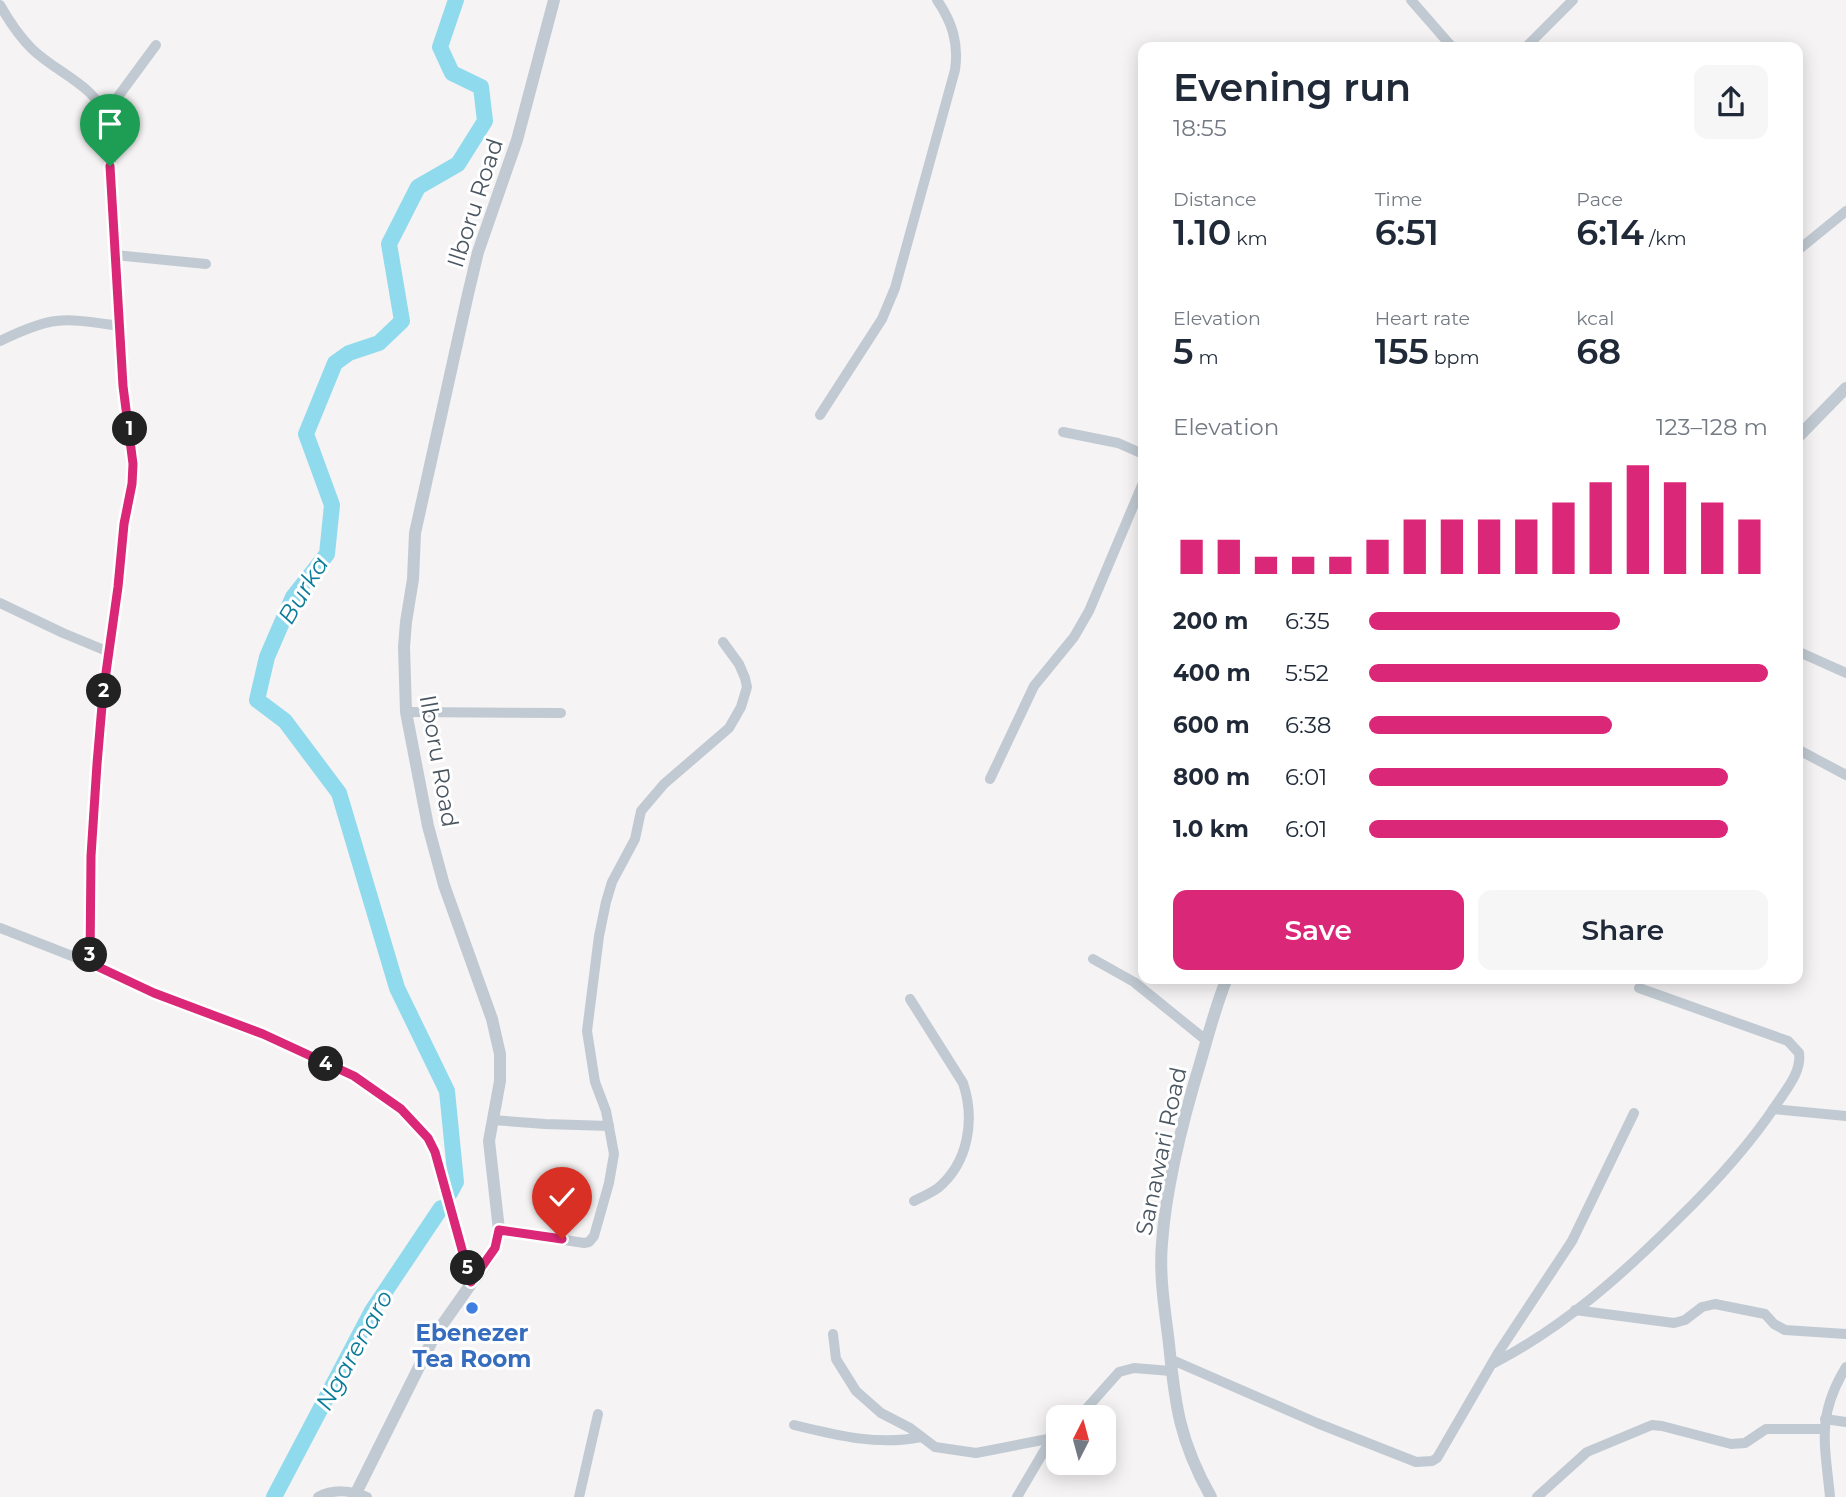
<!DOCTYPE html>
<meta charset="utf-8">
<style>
:root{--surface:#fff;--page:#f6f6f7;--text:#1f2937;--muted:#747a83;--accent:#db2777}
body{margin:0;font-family:Montserrat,sans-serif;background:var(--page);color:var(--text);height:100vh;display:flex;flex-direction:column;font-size:26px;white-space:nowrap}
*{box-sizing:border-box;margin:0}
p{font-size:23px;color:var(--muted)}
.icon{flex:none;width:38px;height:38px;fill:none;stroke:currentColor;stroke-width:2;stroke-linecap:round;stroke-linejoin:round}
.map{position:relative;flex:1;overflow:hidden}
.details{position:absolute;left:1138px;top:42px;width:665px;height:942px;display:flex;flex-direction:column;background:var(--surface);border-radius:14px;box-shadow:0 4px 18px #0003}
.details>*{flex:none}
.needle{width:46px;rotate:6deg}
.buttons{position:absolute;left:1046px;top:1405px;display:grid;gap:14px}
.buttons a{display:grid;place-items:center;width:70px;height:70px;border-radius:14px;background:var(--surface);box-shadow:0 4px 18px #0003;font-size:35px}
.pin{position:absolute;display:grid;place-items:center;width:60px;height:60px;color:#fff;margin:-72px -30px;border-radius:50% 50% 50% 0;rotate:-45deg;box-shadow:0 0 7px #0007}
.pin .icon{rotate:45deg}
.km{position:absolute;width:35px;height:35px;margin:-18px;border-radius:50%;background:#222;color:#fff;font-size:19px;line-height:35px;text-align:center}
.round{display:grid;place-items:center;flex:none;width:74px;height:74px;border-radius:14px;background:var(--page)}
.overview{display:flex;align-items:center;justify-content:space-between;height:119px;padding:0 35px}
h1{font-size:38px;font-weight:600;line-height:52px}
.metrics{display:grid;grid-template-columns:repeat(3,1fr);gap:10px;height:119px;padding:7px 35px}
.metrics div{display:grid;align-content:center}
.metrics b{font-size:35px;font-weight:600}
.metrics small{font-size:19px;font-weight:400}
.metrics p{font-size:19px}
.chart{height:196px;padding:14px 35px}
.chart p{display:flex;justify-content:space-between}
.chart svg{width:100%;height:126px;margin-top:7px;stroke:var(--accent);stroke-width:6}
.button{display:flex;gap:14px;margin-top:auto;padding:14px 35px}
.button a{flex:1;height:80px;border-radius:14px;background:var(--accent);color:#fff;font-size:28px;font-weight:600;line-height:80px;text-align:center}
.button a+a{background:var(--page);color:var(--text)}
ul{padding:0 35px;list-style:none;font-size:23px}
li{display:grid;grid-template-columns:112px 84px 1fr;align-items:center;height:52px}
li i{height:18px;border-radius:9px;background:var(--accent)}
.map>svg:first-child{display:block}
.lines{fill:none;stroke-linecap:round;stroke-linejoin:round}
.river{stroke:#90daee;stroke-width:16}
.minor{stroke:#c1cad2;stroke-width:10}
.tertiary{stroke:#c1cad2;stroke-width:12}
.route-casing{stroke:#fff;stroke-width:14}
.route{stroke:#db2777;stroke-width:9}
.shop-dot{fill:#3f7fe0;stroke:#fff;stroke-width:2.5}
.labels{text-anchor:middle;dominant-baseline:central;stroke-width:6;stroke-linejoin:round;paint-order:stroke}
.street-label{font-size:23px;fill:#4a5661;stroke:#fff}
.shop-label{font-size:23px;font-weight:bold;fill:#366cbe;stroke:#fff}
.water-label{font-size:24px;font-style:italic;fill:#0c7c9b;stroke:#fff}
</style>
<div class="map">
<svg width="1846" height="1497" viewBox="0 0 1846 1497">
<rect width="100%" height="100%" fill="#f5f3f3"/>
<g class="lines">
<g class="river">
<polyline points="450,1193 456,1182 447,1091 397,988 339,793 285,721 257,700 267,657 293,597 327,554 332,505 306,434 335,363 349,353 379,343 402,321 389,244 418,187 458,164 485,121 481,87 452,73 440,47 456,0"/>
<polyline points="274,1497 372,1311 441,1208"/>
</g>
<g class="minor">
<polyline points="1411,0 1452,47"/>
<path d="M0,5C9,21 19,36 32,49C58,74 98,86 109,123L123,386L133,464L132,483L124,524L118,587L103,694L97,764L91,856L90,963"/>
<polyline points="1526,47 1573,0"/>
<polyline points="106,113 156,45"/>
<polyline points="1797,251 1846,211"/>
<polyline points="115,255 206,264"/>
<path d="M0,341C54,315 62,318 120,326"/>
<path d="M820,415L882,319L895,288L955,70C959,43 952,22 937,0"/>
<polyline points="1063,432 1118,443 1143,454"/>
<polyline points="0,603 63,633 109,652"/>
<polyline points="1797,651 1846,673"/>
<polyline points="406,712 561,713"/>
<polyline points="1797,749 1846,775"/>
<polyline points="990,779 1034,686 1074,637 1089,611 1143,483"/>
<polyline points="0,928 90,963 154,993 263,1034 369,1085 401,1109 418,1126 435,1152 471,1282"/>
<polyline points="1093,959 1134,982 1207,1041"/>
<path d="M910,999L963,1083C975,1119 969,1162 938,1188C931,1193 922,1197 914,1201"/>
<polyline points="1773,1109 1846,1116"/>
<polyline points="492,1120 545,1124 609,1126"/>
<polyline points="499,1230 584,1243 589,1242 594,1236 609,1183 614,1154 606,1111 595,1082 587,1031 599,936 606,902 612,882 635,839 641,811 664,784 729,728 741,707 747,687 745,678 739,664 723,642"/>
<polyline points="1575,1310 1674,1323 1685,1320 1702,1307 1715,1304 1765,1314 1774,1324 1785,1330 1846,1334"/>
<polyline points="833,1334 836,1359 856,1391 881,1413 910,1428 935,1447 976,1453 1058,1437"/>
<polyline points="1170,1359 1317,1423 1416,1462 1432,1461 1437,1458 1498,1353 1572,1241 1634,1113"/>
<path d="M1494,1363C1564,1327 1623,1274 1678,1219C1714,1184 1748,1147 1776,1105C1785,1091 1802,1072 1799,1053L1788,1041L1639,988"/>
<polyline points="1078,1418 1119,1372 1134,1368 1171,1371"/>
<polyline points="1825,1419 1846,1422"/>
<path d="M794,1425C835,1435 878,1446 921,1437"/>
<path d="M318,1497C332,1489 352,1490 367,1497"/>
<polyline points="579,1497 598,1414"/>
<polyline points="1017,1497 1047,1446 1055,1439"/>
<polyline points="1537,1497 1587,1452 1652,1425 1662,1426 1731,1444 1745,1443 1766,1429 1823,1429"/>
<path d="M1830,1497C1825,1444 1816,1416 1846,1367"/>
</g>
<g class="tertiary">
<polyline points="1797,438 1846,388"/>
<polyline points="354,1497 435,1335 490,1257 495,1248 499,1230 489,1141 500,1081 500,1054 492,1019 444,885 428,826 406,712 404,647 406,622 413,579 415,533 468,294 478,252 517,140 554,0"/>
<path d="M1211,1497C1180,1442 1175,1406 1169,1344C1165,1310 1159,1277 1162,1243C1166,1184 1184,1116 1201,1060C1209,1032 1216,1005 1227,978"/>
</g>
</g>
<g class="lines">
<g class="route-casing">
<polyline id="route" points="110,166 123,386 133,464 132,484 124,524 118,587 103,694 97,764 91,856 90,963 154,993 263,1034 354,1076 401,1109 428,1138 435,1152 471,1282 495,1248 499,1230 562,1239"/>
</g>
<use href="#route" class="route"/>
</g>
<circle class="shop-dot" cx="472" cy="1308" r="7"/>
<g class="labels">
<g class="street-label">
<text transform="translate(475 203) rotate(-72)">Ilboru Road</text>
<text transform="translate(439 761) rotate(80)">Ilboru Road</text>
<text transform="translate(1161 1151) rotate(-78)">Sanawari Road</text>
</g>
<g class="shop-label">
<text x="472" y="1333">Ebenezer<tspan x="472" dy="26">Tea Room</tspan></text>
</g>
<g class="water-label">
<text transform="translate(303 590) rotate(-59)">Burka</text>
<text transform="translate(354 1350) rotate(-61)">Ngarenaro</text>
</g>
</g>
</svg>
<div class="buttons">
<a><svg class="needle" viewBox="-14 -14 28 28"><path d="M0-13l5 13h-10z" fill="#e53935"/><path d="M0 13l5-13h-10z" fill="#747a83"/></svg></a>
</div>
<div class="pin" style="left:110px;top:166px;background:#1e9e55"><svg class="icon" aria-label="arrive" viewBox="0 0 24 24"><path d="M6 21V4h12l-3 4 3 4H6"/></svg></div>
<div class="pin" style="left:562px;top:1239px;background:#d93025"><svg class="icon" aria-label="check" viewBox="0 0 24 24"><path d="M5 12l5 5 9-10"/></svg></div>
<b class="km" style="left:130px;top:429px">1</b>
<b class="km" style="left:104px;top:691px">2</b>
<b class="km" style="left:90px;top:955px">3</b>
<b class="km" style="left:326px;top:1064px">4</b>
<b class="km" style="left:468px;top:1268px">5</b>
<section class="details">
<div class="overview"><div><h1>Evening run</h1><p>18:55</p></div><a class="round"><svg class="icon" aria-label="share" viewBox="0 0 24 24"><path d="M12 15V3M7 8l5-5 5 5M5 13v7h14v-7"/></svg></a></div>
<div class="metrics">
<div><p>Distance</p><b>1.10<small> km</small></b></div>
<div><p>Time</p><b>6:51</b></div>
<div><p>Pace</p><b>6:14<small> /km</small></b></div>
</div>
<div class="metrics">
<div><p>Elevation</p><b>5<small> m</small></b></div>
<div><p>Heart rate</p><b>155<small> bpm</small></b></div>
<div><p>kcal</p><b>68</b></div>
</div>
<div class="chart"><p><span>Elevation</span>123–128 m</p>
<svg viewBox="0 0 160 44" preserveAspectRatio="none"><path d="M5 44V32M15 44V32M25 44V38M35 44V38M45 44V38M55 44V32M65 44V25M75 44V25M85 44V25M95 44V25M105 44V19M115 44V12M125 44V6M135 44V12M145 44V19M155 44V25"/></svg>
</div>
<ul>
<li><b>200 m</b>6:35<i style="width:63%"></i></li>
<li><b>400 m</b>5:52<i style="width:100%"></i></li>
<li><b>600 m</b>6:38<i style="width:61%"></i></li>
<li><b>800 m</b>6:01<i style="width:90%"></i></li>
<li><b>1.0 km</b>6:01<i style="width:90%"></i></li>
</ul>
<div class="button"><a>Save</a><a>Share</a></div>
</section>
</div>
